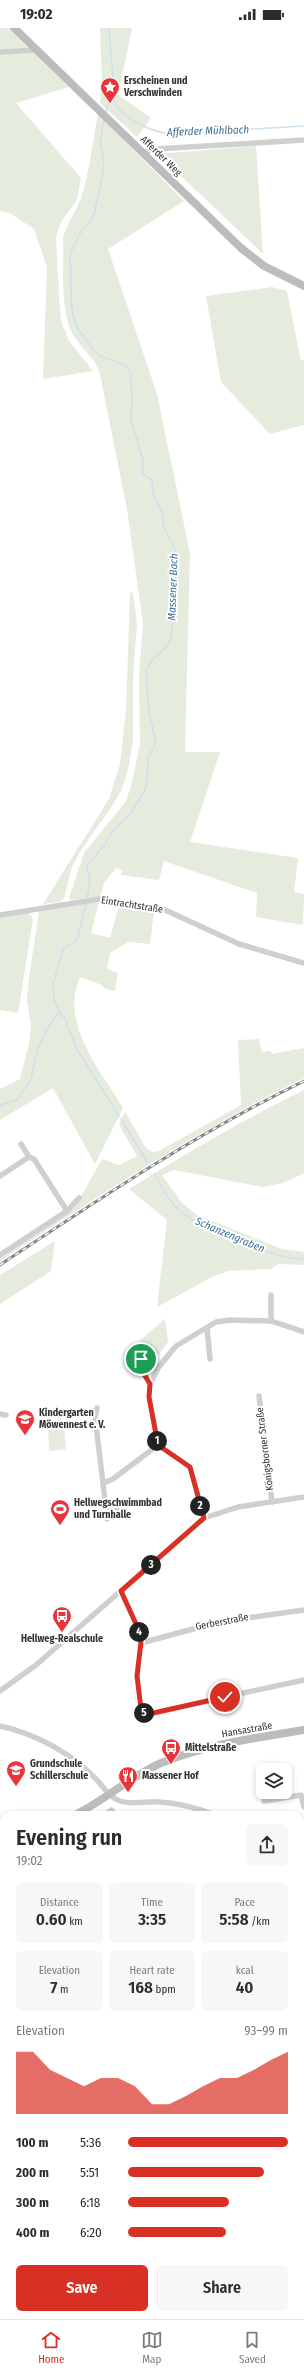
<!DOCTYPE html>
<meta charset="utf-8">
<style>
:root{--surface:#fff;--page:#f7f7f7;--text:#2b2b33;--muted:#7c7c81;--line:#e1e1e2;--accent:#d93025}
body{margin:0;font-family:"Fira Sans Condensed",sans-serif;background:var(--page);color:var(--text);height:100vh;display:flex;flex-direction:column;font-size:15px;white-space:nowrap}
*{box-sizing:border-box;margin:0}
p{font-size:13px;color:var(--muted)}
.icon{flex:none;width:22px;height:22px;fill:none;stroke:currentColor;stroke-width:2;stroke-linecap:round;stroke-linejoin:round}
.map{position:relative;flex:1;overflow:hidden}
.side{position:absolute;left:0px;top:1783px;width:304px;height:508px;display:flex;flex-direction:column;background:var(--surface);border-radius:12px 12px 0 0;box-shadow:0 2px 6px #0003}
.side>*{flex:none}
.controls{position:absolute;left:256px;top:1735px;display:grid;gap:8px}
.controls a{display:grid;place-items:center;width:36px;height:36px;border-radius:6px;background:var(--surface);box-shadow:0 2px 6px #0003;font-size:20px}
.pin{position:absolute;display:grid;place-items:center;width:34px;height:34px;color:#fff;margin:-17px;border:2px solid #fff;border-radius:50%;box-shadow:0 1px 4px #0007}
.km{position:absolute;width:20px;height:20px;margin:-10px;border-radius:50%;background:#222;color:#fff;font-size:11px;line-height:20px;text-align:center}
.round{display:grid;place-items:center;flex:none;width:42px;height:42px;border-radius:6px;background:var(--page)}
.headline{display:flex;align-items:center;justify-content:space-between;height:68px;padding:0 16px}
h1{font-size:22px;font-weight:600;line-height:30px}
.stats{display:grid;grid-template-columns:repeat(3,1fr);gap:6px;height:68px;padding:4px 16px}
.stats div{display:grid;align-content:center;border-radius:6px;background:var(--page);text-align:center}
.stats b{font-size:17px;font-weight:600}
.stats small{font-size:11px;font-weight:400}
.stats p{font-size:11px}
.chart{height:112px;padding:8px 16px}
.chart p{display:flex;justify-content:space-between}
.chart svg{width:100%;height:72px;margin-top:4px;fill:var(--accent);opacity:.7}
.cta{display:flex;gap:8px;margin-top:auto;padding:8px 16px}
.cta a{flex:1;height:46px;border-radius:6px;background:var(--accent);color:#fff;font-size:16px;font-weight:600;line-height:46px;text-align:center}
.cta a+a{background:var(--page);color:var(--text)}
ul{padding:0 16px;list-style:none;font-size:13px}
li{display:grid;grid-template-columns:64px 48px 1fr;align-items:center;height:30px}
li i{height:10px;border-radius:5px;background:var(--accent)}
.status{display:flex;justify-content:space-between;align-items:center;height:28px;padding:0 20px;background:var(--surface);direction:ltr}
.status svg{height:11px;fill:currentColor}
.menu{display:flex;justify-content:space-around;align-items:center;height:56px;border-top:1px solid var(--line);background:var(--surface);font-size:11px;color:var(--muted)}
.menu a{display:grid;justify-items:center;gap:2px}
.menu .on{color:var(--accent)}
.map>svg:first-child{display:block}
.green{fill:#e5ecde}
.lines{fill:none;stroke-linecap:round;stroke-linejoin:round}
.stream{stroke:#cde0ee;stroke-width:1.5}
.street{stroke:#cfcfcf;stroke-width:5.5}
.secondary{stroke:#bcbcbc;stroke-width:8}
.rail-casing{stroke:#878787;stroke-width:3}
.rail{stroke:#fff;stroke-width:1.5;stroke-dasharray:4.5;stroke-linecap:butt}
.route-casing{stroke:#fff;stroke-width:8}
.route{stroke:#d93025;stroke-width:5}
.labels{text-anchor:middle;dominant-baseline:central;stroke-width:4;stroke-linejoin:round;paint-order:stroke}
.poi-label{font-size:10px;font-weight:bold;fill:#323232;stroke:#fff;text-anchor:start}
.street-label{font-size:10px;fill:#323232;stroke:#fff}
.water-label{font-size:11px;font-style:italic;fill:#3d7097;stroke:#fff}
</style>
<div class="status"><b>19:02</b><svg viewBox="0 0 49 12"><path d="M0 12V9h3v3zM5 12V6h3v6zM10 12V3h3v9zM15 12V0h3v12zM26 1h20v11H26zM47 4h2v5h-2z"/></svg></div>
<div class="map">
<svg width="304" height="2291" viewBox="0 0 304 2291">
<rect width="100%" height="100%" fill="#fff"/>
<g class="green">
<polygon points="0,0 8,0 28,20 0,21"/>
<polygon points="100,0 132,0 118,67 151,90 137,109 100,75 102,55"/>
<polygon points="34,25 69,59 16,75 81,150 77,172 61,194 56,209 59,268 61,293 69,313 93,343 43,351 47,239 34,201 10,185 0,183 0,26"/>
<path d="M98,86L184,173L108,221L157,366L190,525L185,724H220L190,814L298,830L294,864L304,866L303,897L256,889L257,865L164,833L159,852L121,847L122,842L116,840L104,855L100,869L70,872L69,870L84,825L126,773L132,755L140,715L139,646L143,596L127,481L100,346C95,329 79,319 71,303C60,276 64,240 63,211C66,195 77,183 82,167C90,141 93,112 98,86Z"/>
<polygon points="256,118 263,226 158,126"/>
<polygon points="272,259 287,263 301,333 304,332 304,397 270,406 221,354 206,268"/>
<polygon points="130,564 133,565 137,596 133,650 133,712 128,742 122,761 114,775 81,822 72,839 64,870 59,874 43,876 109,771 120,736 126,683"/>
<path d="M99,874L91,905L110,910L119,878L154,885L150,916L128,914L110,925L107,941L118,945L115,963L105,961L102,957L80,949C59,995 101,1043 123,1080L95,1136L53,1060L0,1092V1061L20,1051L29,1016L31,998L27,972L28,957L39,883Z"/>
<polygon points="28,884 33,891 18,985 0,982 0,889"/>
<path d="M259,1011L262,1024L271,1023V1026L304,1020V1050C197,1102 99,1168 0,1233V1229L75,1179L102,1131L119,1137L137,1128L119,1097L125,1084L146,1120L153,1124L159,1123L241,1077L238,1012Z"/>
<path d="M304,1062V1145L283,1155L263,1159L174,1142L162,1147L182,1175L197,1187L282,1221L304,1224V1237L278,1236L271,1241L228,1243L214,1248L157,1279L167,1192L129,1161C186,1126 244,1091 304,1062Z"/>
<polygon points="55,1213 51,1243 0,1276 0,1247"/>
<polygon points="165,1291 168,1314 153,1334 144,1336 140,1312"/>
<polygon points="64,1398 66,1421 49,1423 48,1399"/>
</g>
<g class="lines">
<g class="stream">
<path d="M111,63C115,89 147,102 169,106L304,98"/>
<polyline points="106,85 113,50 109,0"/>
<polyline points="87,870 90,855 87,837 104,818 110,807 133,782 145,762 147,754 148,730 156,714 149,684 146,642 152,632 168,617 171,611 177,533 175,522 163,496 163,487 153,466 152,452 143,446 143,432 131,392 132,365 130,343 125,337 100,328 93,321 76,298 72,282 70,226 81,204 90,194 94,186 103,145 104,130 100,116 104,92"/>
<polyline points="59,983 65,991 78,1023 119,1088"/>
<polyline points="0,1077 17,1072 31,1051 37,1023 45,1004 59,983 54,972 53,956 63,921 77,912 86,876"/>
<polyline points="121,1091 147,1134"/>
<path d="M154,1145C162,1159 168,1172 180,1183C201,1200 277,1232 304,1231"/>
</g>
<g class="street">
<polyline points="0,24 36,22"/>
<polyline points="143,125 155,121 304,112"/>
<polyline points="0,887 100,871 163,881 239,916 304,935"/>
<polyline points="21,1116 29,1129"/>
<polyline points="0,1148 29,1129 34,1131 67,1183"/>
<polyline points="0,1227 67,1183 79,1170"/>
<polyline points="271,1267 271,1293"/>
<polyline points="207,1300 210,1331"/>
<polyline points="141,1331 144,1346 150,1357 149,1369 158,1417 190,1439 204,1490"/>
<polyline points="150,1357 158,1340 176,1318 216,1294 230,1292 271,1293 304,1304"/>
<polyline points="259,1368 272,1474"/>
<polyline points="97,1380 95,1389 103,1455"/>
<polyline points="0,1386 6,1387"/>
<polyline points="106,1481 122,1479"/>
<polyline points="107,1491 103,1455 113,1451 158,1417"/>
<polyline points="121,1563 136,1596 141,1615 137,1648 141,1681 145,1686 304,1652"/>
<polyline points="141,1615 219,1594 304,1582"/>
<polyline points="0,1663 36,1637 204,1490 238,1479 304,1469"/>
<path d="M0,1698C35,1706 67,1723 93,1748C102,1756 108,1769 120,1773C132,1777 147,1773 159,1774C179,1775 197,1780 216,1787"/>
<polyline points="264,1773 301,1767 304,1779"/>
<polyline points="105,1787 111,1782 117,1787"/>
<polyline points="300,1844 304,1848"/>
<polyline points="0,2049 4,2049"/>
<polyline points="300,2059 304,2060"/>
<polyline points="300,2134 304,2134"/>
</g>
<g class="secondary">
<polyline points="14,0 241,220 264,238 304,258"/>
<path d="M75,1787C105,1772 130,1749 161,1735C207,1716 256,1710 304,1702"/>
<polyline points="0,1816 4,1815"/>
</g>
<g class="rail-casing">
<path id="rail" d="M0,1237C99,1171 197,1105 304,1053"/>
</g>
<use href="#rail" class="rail"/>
</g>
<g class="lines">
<g class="route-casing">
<polyline id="route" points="141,1331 144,1346 150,1356 149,1369 158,1417 190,1439 204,1490 121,1563 136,1596 141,1614 137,1648 141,1681 145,1686 149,1686 225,1669"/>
</g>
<use href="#route" class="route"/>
</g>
<defs>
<g id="sight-pin" transform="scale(1)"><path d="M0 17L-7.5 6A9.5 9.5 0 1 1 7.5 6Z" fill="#e8353b" stroke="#fff"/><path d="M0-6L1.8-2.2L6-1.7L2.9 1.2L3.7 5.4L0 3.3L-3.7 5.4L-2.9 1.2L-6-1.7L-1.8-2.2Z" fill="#fff"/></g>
<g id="school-pin" transform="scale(1)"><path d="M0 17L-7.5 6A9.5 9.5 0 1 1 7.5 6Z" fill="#e8353b" stroke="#fff"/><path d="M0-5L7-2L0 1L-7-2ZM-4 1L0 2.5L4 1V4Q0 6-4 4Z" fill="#fff"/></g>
<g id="stadium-pin" transform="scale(1)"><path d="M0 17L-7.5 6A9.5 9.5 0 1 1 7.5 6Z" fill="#e8353b" stroke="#fff"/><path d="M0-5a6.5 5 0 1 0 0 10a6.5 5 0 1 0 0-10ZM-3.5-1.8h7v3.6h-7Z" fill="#fff"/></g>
<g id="bus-pin" transform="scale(1)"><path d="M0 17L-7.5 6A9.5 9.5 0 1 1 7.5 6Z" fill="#e8353b" stroke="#fff"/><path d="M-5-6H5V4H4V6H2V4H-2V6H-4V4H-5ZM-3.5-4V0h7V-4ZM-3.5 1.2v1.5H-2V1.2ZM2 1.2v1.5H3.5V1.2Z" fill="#fff"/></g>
<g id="restaurant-pin" transform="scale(1)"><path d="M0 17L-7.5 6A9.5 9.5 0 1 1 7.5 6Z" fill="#e8353b" stroke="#fff"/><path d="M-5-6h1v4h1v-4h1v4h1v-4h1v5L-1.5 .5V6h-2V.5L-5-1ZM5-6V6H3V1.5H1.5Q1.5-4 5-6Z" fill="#fff"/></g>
</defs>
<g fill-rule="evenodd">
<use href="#sight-pin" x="110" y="59"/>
<use href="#school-pin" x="25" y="1391"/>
<use href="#stadium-pin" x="60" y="1481"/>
<use href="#bus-pin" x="62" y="1588"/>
<use href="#bus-pin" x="171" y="1720"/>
<use href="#school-pin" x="16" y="1742"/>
<use href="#restaurant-pin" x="128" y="1748"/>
</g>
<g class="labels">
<g class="poi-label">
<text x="124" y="53">Erscheinen und<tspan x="124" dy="12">Verschwinden</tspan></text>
<text x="39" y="1385">Kindergarten<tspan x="39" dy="12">Möwennest e. V.</tspan></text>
<text x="74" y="1475">Hellwegschwimmbad<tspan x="74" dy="12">und Turnhalle</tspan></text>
<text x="62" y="1611" text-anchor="middle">Hellweg-Realschule</text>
<text x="185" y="1720">Mittelstraße</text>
<text x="30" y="1736">Grundschule<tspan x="30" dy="12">Schillerschule</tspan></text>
<text x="142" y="1748">Massener Hof</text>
</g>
<g class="street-label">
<text transform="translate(161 128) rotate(44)">Afferder Weg</text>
<text transform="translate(132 877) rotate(9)">Eintrachtstraße</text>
<text transform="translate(265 1421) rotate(-97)">Königsborner Straße</text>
<text transform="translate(222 1594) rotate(-11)">Gerberstraße</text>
<text transform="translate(247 1702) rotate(-10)">Hansastraße</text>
</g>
<g class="water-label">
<text transform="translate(208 103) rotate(-2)">Afferder Mühlbach</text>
<text transform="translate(173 559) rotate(-88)">Massener Bach</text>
<text transform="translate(230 1207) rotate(23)">Schanzengraben</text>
</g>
</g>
</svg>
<div class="controls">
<a><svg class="icon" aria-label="layers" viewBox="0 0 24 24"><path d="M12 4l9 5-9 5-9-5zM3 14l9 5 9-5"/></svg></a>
</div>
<div class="pin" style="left:141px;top:1331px;background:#1e9e55"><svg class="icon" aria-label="arrive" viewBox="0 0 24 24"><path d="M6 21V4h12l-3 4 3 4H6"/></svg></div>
<div class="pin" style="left:225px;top:1669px;background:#d93025"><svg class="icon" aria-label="check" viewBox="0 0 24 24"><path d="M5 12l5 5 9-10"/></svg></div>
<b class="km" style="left:157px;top:1413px">1</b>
<b class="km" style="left:200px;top:1478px">2</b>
<b class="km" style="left:151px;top:1537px">3</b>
<b class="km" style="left:139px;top:1604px">4</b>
<b class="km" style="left:144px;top:1685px">5</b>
<section class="side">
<div class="headline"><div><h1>Evening run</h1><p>19:02</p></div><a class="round"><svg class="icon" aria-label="share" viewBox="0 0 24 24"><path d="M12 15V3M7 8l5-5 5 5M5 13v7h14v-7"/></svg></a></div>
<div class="stats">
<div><p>Distance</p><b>0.60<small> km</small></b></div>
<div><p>Time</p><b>3:35</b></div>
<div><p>Pace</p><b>5:58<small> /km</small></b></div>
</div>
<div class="stats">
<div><p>Elevation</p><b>7<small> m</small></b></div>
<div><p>Heart rate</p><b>168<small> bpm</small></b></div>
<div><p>kcal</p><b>40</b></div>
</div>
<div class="chart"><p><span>Elevation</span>93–99 m</p>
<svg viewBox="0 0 160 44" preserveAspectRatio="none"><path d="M0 44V6L10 6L20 17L30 22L40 27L50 22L60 22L70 27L80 38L90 38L100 33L110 27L120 22L130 22L140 17L150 11L160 6V44z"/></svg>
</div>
<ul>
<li><b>100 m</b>5:36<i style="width:100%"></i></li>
<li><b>200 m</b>5:51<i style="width:85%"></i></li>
<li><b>300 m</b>6:18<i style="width:63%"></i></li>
<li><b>400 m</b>6:20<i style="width:61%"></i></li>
</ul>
<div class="cta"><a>Save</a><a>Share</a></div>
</section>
</div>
<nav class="menu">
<a class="on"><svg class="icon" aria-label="home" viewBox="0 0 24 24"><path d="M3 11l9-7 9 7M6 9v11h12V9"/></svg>Home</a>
<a><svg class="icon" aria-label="map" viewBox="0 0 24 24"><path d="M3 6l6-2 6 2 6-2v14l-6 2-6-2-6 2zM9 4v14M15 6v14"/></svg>Map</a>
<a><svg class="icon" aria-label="saved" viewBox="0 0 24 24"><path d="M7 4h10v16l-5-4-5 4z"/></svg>Saved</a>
</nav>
